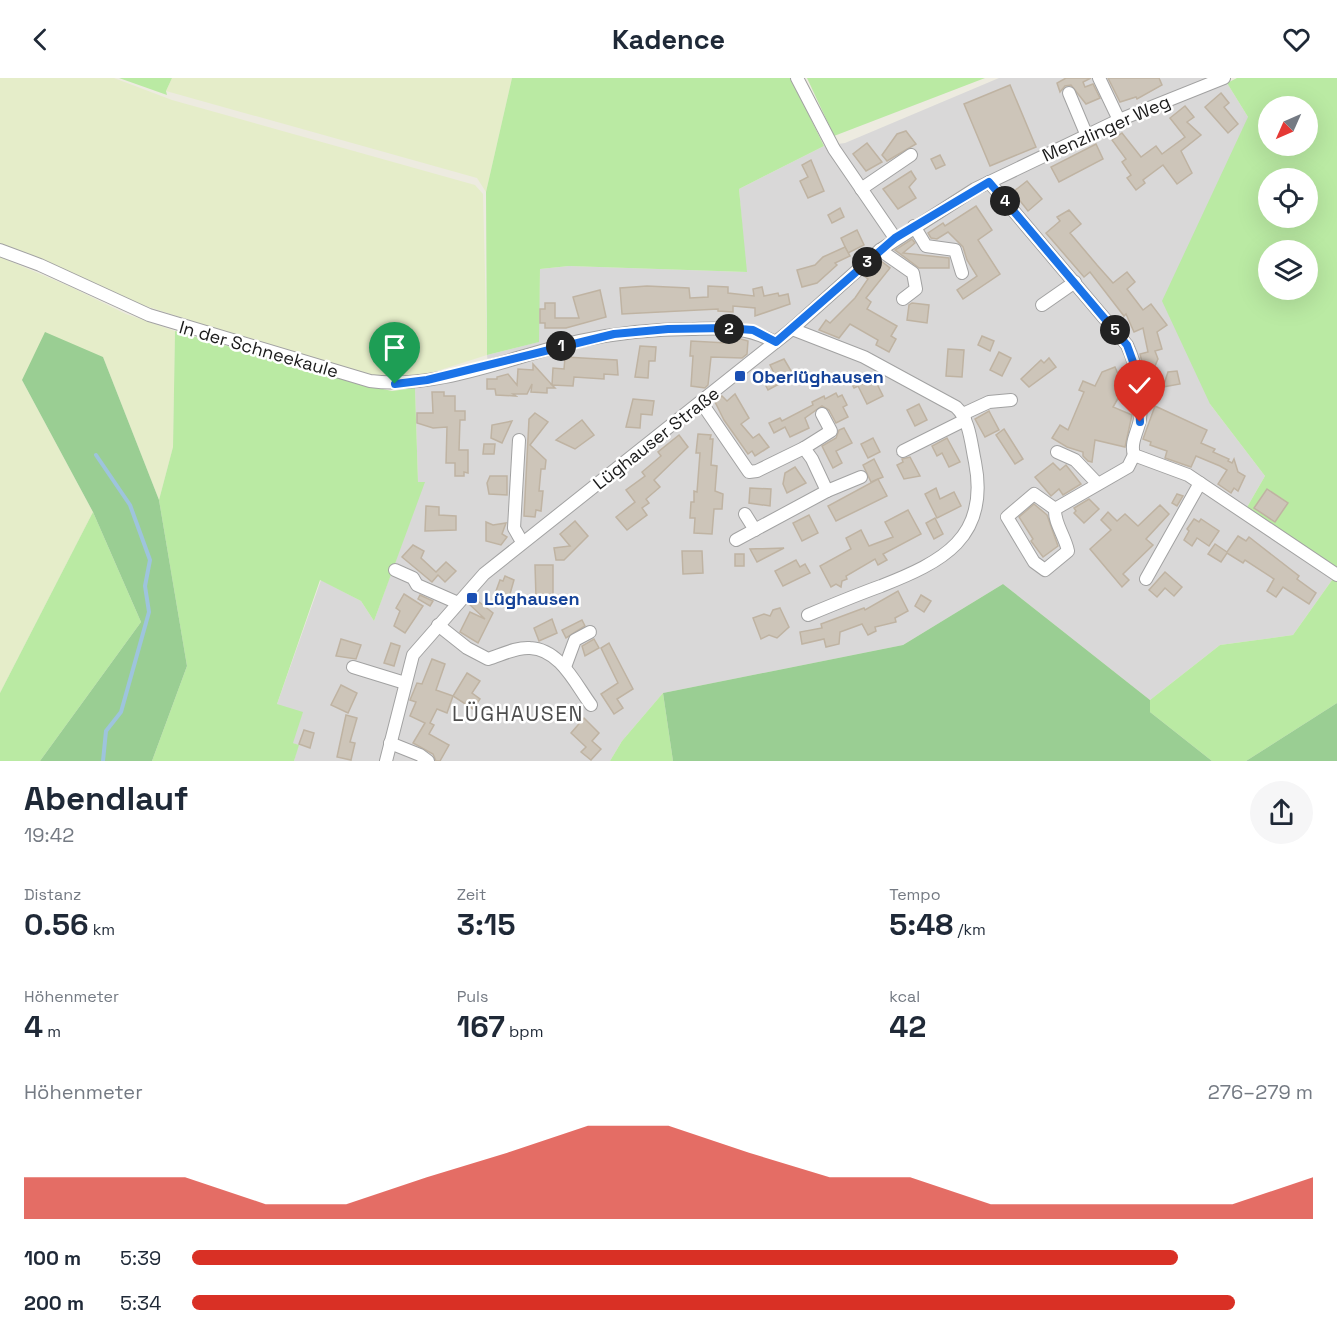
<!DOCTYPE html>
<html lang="de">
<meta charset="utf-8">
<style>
:root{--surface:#fff;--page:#f6f6f7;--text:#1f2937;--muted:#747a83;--accent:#d93025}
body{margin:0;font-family:"Space Grotesk",sans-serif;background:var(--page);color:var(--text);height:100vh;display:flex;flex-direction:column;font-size:22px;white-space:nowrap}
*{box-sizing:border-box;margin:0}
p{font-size:20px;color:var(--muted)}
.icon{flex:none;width:33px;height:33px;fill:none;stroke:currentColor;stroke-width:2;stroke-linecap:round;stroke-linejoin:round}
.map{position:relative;height:683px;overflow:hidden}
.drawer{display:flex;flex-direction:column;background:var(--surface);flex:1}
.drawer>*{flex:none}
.needle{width:39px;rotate:225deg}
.fabs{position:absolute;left:1258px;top:18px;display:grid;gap:12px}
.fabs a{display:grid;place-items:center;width:60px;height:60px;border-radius:50%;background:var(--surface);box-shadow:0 6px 24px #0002;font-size:30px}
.pin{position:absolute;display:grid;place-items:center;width:51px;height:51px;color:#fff;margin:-62px -26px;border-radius:50% 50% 50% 0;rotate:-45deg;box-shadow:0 0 6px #0007}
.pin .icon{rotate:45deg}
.km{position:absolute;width:30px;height:30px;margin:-15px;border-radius:50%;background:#222;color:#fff;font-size:16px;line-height:30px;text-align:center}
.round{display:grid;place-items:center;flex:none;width:63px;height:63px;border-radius:32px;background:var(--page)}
.overview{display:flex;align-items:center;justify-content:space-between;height:102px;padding:0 24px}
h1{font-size:33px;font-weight:700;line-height:45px}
.metrics{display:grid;grid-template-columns:repeat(3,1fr);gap:9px;height:102px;padding:6px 24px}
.metrics div{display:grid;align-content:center}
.metrics b{font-size:30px;font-weight:700}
.metrics small{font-size:16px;font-weight:400}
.metrics p{font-size:16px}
.chart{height:168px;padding:12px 24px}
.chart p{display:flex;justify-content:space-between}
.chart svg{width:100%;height:108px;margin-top:6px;fill:var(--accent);opacity:.7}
ul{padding:0 24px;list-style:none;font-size:20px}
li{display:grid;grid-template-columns:96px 72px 1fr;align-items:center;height:45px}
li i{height:15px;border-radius:8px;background:var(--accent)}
header{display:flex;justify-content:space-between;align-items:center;height:78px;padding:0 24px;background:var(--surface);font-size:27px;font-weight:700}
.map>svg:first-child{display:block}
.residential{fill:#d9d8d8}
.farmland{fill:#e5edc9}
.grass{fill:#baeaa3;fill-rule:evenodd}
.forest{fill:#9ace93}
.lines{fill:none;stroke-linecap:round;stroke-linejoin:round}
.stream{stroke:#9ec4dd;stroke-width:4}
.building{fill:#cdc5b9;stroke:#bfb3a2;stroke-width:1.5}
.minor-casing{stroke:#a2a2a2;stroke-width:14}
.minor{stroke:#fff;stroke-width:12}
.route-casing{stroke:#fff;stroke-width:12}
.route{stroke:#1a73e8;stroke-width:8}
.transit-dot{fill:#1a4fb4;stroke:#fff;stroke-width:2}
.labels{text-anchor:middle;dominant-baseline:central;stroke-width:5;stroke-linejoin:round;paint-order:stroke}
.street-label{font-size:18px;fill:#1b1b1b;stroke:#fff}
.transit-label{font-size:18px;font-weight:bold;fill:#164399;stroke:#fff;text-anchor:start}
.quarter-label{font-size:21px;letter-spacing:1.5px;fill:#4e4e4e;stroke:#fff}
</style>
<header><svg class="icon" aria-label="back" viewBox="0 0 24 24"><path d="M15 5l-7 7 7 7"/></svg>Kadence<svg class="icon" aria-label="heart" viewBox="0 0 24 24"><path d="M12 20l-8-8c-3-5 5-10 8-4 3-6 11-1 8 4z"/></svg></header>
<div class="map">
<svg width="1337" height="683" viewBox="0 0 1337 683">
<rect width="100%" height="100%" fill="#edebe0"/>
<polygon class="residential" points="999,0 1228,0 1227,5 1248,39 1210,326 1265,398 1246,431 1337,490 1337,495 1293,557 1220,567 1150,622 1003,506 903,567 663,615 622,663 610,683 294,683 298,667 293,665 277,626 321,502 361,523 374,543 424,404 418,404 415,310 489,292 487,277 538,264 540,191 569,188 746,194 739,111 824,68 845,65"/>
<g class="farmland">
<polygon points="0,0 114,0 172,22 475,107 483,116 487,277 415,300 370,300 124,221 0,168"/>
<polygon points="172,0 512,0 486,114 477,100 166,13"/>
<polygon points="0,179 71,209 126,236 175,253 173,369 159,422 103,279 22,302 93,434 0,615"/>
</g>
<g class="grass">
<polygon points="119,0 172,0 166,13 167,17"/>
<polygon points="512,0 791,0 824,68 739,111 747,194 569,188 540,191 539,264 487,277 486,114"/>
<polygon points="807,0 985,0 834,58"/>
<path d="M1237,0H1337V490L1246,431L1265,398L1210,326L1162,223L1248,39L1227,5ZM1269,28H1308V68H1269ZM1269,100H1308V140H1269ZM1269,172H1308V212H1269Z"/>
<polygon points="175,253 360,306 392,313 415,310 418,404 425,404 374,543 361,523 320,502 277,626 303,634 293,665 299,667 294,683 152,683 187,588 159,422 173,369"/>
<polygon points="93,434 141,544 40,683 0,683 0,615"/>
<polygon points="1337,495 1337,625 1246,683 1212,683 1150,634 1150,622 1220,567 1293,557"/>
<polygon points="663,615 673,683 610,683 622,663"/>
</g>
<g class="forest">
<polygon points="45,254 103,279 159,422 187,588 152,683 40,683 141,544 93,434 22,302"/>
<polygon points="1003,506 1150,622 1150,634 1212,683 673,683 663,615 903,567"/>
<polygon points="1337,625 1337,683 1246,683"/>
</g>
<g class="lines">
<polyline class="stream" points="96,377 130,427 150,482 145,508 149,534 121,634 106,653 103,683"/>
</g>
<g class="building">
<polygon points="1066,0 1091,0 1083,4 1085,9 1093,6 1100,20 1086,26 1071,7 1065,8 1060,14 1057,5"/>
<polygon points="1108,0 1159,0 1162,7 1137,21 1136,19 1120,24"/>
<polygon points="1010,7 1036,69 990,88 964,26"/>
<polygon points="1221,15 1229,25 1224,29 1238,46 1228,55 1205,29"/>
<polygon points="1185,28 1194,39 1187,44 1201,57 1181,73 1192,95 1177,106 1163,87 1143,102 1145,105 1136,112 1127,100 1131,97 1122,84 1126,81 1112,62 1122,55 1141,79 1156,68 1162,76 1185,59 1170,40"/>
<polygon points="906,53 916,66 887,83 882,77 897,56"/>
<polygon points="867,65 882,84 866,93 853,76"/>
<polygon points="1096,66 1103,81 1059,104 1051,89"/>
<polygon points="940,77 945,87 936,91 931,81"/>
<polygon points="811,82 824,113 808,120 800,103 808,99 802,87"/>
<polygon points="911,93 916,101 909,109 916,120 898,131 883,111"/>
<polygon points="1027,103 1042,121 1028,133 1013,114"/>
<polygon points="976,128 992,152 978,162 1000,196 963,221 957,212 977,198 967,182 963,169 948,154 937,161 931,160 928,155 943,145 945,148"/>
<polygon points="840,130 844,139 832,145 828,137"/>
<polygon points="1069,132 1081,146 1070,155 1097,187 1113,205 1127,194 1135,204 1127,211 1143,232 1151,226 1167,247 1157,254 1162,271 1155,273 1158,281 1151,297 1149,286 1143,288 1140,276 1148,274 1143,250 1134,254 1126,236 1124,238 1090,194 1084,199 1046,155 1060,143 1057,139"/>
<polygon points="857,152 864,167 848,175 841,160"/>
<polygon points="912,161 915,165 903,175 949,180 949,190 919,190 895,172"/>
<polygon points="845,169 850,178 835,185 837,187 817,205 802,209 797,192 815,187 823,179"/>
<polygon points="881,183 890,190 866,220 871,224 867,231 897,248 891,258 896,261 889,274 876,267 878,262 850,246 839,260 819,252 826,242 830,245 855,220 868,201 864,198"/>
<polygon points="647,208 689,210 690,220 708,219 708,208 728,209 728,215 754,218 753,211 762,209 764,218 778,215 779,218 788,216 790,226 755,238 755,230 733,228 733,234 718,233 718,231 622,236 620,210"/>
<polygon points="600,212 606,239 566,250 545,250 545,245 540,245 540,231 545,231 545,225 555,225 555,240 579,240 573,219"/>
<polygon points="912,225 929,227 927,245 907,242 909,227"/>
<polygon points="982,258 994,263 990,273 978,267"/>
<polygon points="734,259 748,263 747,276 742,280 711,279 708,307 705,310 691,308 693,278 690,278 691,263 727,265 727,262 734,262"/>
<polygon points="640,268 656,269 655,283 649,283 648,300 635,299"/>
<polygon points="948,271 964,272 962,299 946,298"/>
<polygon points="999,274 1011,280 1002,298 990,292"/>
<polygon points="565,279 617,282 618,297 604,296 604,301 574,299 573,308 552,307 555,310 547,310 547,315 531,314 532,306 527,316 513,316 516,318 496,317 495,311 487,311 487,301 497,301 497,299 508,296 517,307 518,291 533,292 533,286 552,307 553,290 564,291"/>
<polygon points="1049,280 1056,289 1029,309 1021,301 1041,282 1044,285"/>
<polygon points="784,281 794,298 768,312 763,302 775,297 770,287"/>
<polygon points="1115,289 1124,310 1113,329 1132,337 1125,369 1095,362 1092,384 1088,383 1083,378 1083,374 1067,369 1052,360 1060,347 1068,352 1084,314 1079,312 1083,303 1095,308 1102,294"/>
<polygon points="1177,293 1180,306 1163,309 1168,294"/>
<polygon points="858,295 862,306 874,300 883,318 867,326 858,308 854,310 848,299"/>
<polygon points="432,314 444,314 444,318 455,318 455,333 465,333 465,342 460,342 459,372 468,372 468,395 464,394 464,398 455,398 455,385 446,385 447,349 433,350 417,345 417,335 433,335"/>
<polygon points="836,315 838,319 842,317 847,327 843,329 848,339 836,345 829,332 822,328 805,340 809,350 790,359 785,349 774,355 769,345 780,340 782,343 813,327 812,324 824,318 825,321"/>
<polygon points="735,316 749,340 741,346 753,360 759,356 769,369 755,378 752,373 748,376 724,342 715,324 722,318 727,323"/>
<polygon points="633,321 654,323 652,337 641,336 640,350 626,349"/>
<polygon points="919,326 927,342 915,348 907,332"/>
<polygon points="1155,328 1207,352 1201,365 1215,371 1213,374 1229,381 1228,383 1232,385 1234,381 1238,394 1245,398 1238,413 1234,410 1231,415 1218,406 1227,392 1220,388 1196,378 1191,389 1165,380 1167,373 1150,367 1151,364 1143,361"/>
<polygon points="989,333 999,352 985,359 975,341"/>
<polygon points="535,335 548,344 530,367 546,382 545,391 541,391 539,413 543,413 541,433 536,432 535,439 524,438 529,341"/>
<polygon points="582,342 594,357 575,371 556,362"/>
<polygon points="512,343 502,365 491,360 492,347"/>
<polygon points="844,350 852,365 836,373 842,385 833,390 822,368 836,360 839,352"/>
<polygon points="1004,351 1023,381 1015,386 996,357"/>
<polygon points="698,356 711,357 710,361 713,361 711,387 717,388 715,413 723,416 722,431 714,431 712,456 694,455 695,440 690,440 691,424 694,424 694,413 697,414 700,375 696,375"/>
<polygon points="679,357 688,369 654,402 660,409 646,421 649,425 642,430 647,437 627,452 616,439 635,424 626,412 645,398 642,394 661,378 658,374"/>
<polygon points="873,360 880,374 868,380 861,366"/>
<polygon points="947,360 960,384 949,389 942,375 937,378 932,368"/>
<polygon points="484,366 495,366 494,376 483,376"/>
<polygon points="910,379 920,398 904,401 897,387 903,384 902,381"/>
<polygon points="874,381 883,399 871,404 863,387"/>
<polygon points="1053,385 1060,392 1066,387 1081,406 1063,417 1059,411 1051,418 1035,399"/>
<polygon points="795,389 806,405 787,415 783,406 785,395"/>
<polygon points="490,398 507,398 507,417 489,416 487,405"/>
<polygon points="878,401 887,418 836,443 828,428"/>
<polygon points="750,410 771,411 770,428 749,425"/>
<polygon points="936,410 940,421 954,414 961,428 937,440 925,416"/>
<polygon points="1267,411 1288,425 1275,444 1254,430"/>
<polygon points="1177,416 1183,418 1177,428 1172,425"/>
<polygon points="1089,421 1099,431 1084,445 1074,435 1076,433 1074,430"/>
<polygon points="1034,426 1047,437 1058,468 1043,479 1031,463 1033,461 1019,439"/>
<polygon points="1160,427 1169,436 1146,461 1153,467 1123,496 1129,502 1122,509 1090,471 1111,452 1101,442 1108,434 1117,443 1125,436 1138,448"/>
<polygon points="426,428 439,429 439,437 456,438 456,452 425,453"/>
<polygon points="908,432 921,456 883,476 887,482 878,487 875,481 846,498 847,501 842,503 841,509 836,506 831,509 820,488 851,471 846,460 861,452 869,468 893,459 885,444"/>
<polygon points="809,437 818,455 802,463 793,445"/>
<polygon points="935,440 943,456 934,461 926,445"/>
<polygon points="1194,441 1199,444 1201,441 1219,453 1209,468 1197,460 1192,468 1184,462 1189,453 1187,451"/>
<polygon points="575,443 588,458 564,482 556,482 554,470 570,468 560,456"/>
<polygon points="486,444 493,447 506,445 502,456 507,459 501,467 486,463"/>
<polygon points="1238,458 1246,463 1249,459 1299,498 1297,501 1316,515 1309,526 1283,509 1276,519 1267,513 1274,501 1245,482 1243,485 1227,475 1221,484 1208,476 1215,466 1227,474"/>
<polygon points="413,467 424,473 421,480 436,494 446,484 456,493 445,504 438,497 432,504 402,479"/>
<polygon points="784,470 757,484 750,471"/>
<polygon points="682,473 702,473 703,495 683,496"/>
<rect x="735" y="476" width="9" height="12"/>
<polygon points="796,482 800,489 805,486 810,495 783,508 775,493"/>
<polygon points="535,487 553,487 553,519 536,520"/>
<polygon points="1165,494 1182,509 1174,518 1165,510 1157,519 1149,512"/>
<polygon points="505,498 514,502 506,530 492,524 500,502 503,503"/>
<polygon points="898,513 908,533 895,540 896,544 875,549 876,553 868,557 862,546 840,554 839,566 826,569 824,561 802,566 800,554 822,550 821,546 864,530 865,532"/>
<polygon points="404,516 423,528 405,555 394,548 400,533 396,530"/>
<polygon points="420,517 433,523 430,528 418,521"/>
<polygon points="921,517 931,523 924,534 915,528"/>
<polygon points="474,520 493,535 478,565 460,554 470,534 485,541 469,526"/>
<polygon points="780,530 789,549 777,560 769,557 761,561 753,540 764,536 770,538 773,532"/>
<polygon points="552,541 557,555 539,563 534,550"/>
<polygon points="582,542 585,548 566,560 562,552"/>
<polygon points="341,561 361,567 356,581 336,578"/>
<polygon points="594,561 599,570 585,578 582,568"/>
<polygon points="391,565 400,568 394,588 384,585"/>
<polygon points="609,565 633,611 617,621 623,630 614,636 601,616 618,605 601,570"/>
<polygon points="432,581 445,586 436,612 453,618 447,635 437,631 430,645 434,647 429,656 449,667 440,683 436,683 433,676 413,665 425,645 410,638 416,624 410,622 417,605 422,606"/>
<polygon points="467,595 480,603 472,615 480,621 473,631 453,618"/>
<polygon points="341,607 357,615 348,635 331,627"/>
<polygon points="346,637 357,640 350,664 355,665 351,682 337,679"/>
<polygon points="584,640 599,655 592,663 601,671 591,682 581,674 586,669 571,655"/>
<polygon points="304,652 314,655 310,670 299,666"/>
</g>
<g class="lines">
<g class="minor-casing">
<g id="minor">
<polyline points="797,0 834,71 895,160"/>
<polyline points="1099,0 1119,42"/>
<polyline points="1069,15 1087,58"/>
<path d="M989,104L1127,267C1137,289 1143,317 1140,341C1138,354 1130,364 1134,377L1188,397L1337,497"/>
<polyline points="861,111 911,77"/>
<polyline points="914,148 926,168 955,172 962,195"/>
<path d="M0,172L40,187L149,237L370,303C438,312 513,278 579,263C616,255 654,251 692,251C726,250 745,248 775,264"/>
<polyline points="880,172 913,195 916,211 903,221"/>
<polyline points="1042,227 1075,204"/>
<path d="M792,251L864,279L956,329C970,342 971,366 975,384C990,460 942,484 881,508C856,517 832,527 808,537"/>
<polyline points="701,324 749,394 757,393 804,370 812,381 827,413 736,462"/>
<polyline points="963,336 989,324 1011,322"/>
<polyline points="519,362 514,450 522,464"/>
<polyline points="804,370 831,353 822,336"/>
<polyline points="903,373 965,342"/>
<polyline points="1057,374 1075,382 1097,405"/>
<polyline points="827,413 861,399"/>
<path d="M1034,416L1055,431C1054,445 1065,458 1068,473L1045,492L1034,484L1007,439Z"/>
<polyline points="1055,431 1128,389 1134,377"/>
<polyline points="745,436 755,452"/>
<polyline points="395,492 413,500 417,507 458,525"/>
<polyline points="1146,501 1200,405"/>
<path d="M438,547L467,570L488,581C501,577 516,569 530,570C560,571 576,607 591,627"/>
<polyline points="353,589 405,605"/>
<polyline points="565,589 575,562 590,554"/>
<polyline points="390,665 420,677 428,683"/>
<polyline points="386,683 413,577 484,496 792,251 880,172 975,111 1119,42 1224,0"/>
</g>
</g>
<use href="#minor" class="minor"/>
</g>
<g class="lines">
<g class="route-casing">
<polyline id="route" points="395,306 427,302 614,256 668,251 726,250 753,252 776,264 895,160 989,104 1127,267 1137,295 1140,344"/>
</g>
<use href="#route" class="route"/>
</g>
<g class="transit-dot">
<rect x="734" y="292" width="12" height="12" rx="3"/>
<rect x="466" y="514" width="12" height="12" rx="3"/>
</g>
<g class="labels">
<g class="street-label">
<text transform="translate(1106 50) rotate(-24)">Menzlinger Weg</text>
<text transform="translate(259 271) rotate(16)">In der Schneekaule</text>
<text transform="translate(656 360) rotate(-38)">Lüghauser Straße</text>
</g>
<g class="transit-label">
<text x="752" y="298">Oberlüghausen</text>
<text x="484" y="520">Lüghausen</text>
</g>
<g class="quarter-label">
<text x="518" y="635">LÜGHAUSEN</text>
</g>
</g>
</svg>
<div class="fabs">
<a><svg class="needle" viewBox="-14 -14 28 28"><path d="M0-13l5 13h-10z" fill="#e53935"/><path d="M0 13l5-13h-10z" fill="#747a83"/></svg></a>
<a><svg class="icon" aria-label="locate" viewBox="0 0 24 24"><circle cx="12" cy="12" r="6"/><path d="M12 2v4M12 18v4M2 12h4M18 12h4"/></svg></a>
<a><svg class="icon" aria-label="layers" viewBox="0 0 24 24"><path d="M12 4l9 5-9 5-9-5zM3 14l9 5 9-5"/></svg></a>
</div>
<div class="pin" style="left:395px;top:306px;background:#1e9e55"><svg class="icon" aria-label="arrive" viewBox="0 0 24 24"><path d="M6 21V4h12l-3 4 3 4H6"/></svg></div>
<div class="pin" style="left:1140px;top:344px;background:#d93025"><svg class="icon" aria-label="check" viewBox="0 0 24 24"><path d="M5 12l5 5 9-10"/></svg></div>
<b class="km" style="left:561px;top:268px">1</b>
<b class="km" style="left:729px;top:251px">2</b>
<b class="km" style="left:867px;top:184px">3</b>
<b class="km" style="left:1005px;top:123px">4</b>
<b class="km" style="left:1115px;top:252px">5</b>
</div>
<section class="drawer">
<div class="overview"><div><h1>Abendlauf</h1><p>19:42</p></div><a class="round"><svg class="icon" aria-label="share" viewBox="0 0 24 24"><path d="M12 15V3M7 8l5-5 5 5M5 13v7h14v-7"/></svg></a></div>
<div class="metrics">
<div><p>Distanz</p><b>0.56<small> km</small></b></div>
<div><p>Zeit</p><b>3:15</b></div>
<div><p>Tempo</p><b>5:48<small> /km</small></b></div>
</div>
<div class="metrics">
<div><p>Höhenmeter</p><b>4<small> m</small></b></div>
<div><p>Puls</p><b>167<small> bpm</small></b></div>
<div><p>kcal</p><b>42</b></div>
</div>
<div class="chart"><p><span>Höhenmeter</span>276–279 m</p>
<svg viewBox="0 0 160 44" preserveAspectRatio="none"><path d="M0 44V27L10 27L20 27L30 38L40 38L50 27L60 17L70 6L80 6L90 17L100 27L110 27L120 38L130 38L140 38L150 38L160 27V44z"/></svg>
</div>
<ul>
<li><b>100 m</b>5:39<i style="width:88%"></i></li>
<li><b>200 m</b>5:34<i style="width:93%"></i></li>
</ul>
</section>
